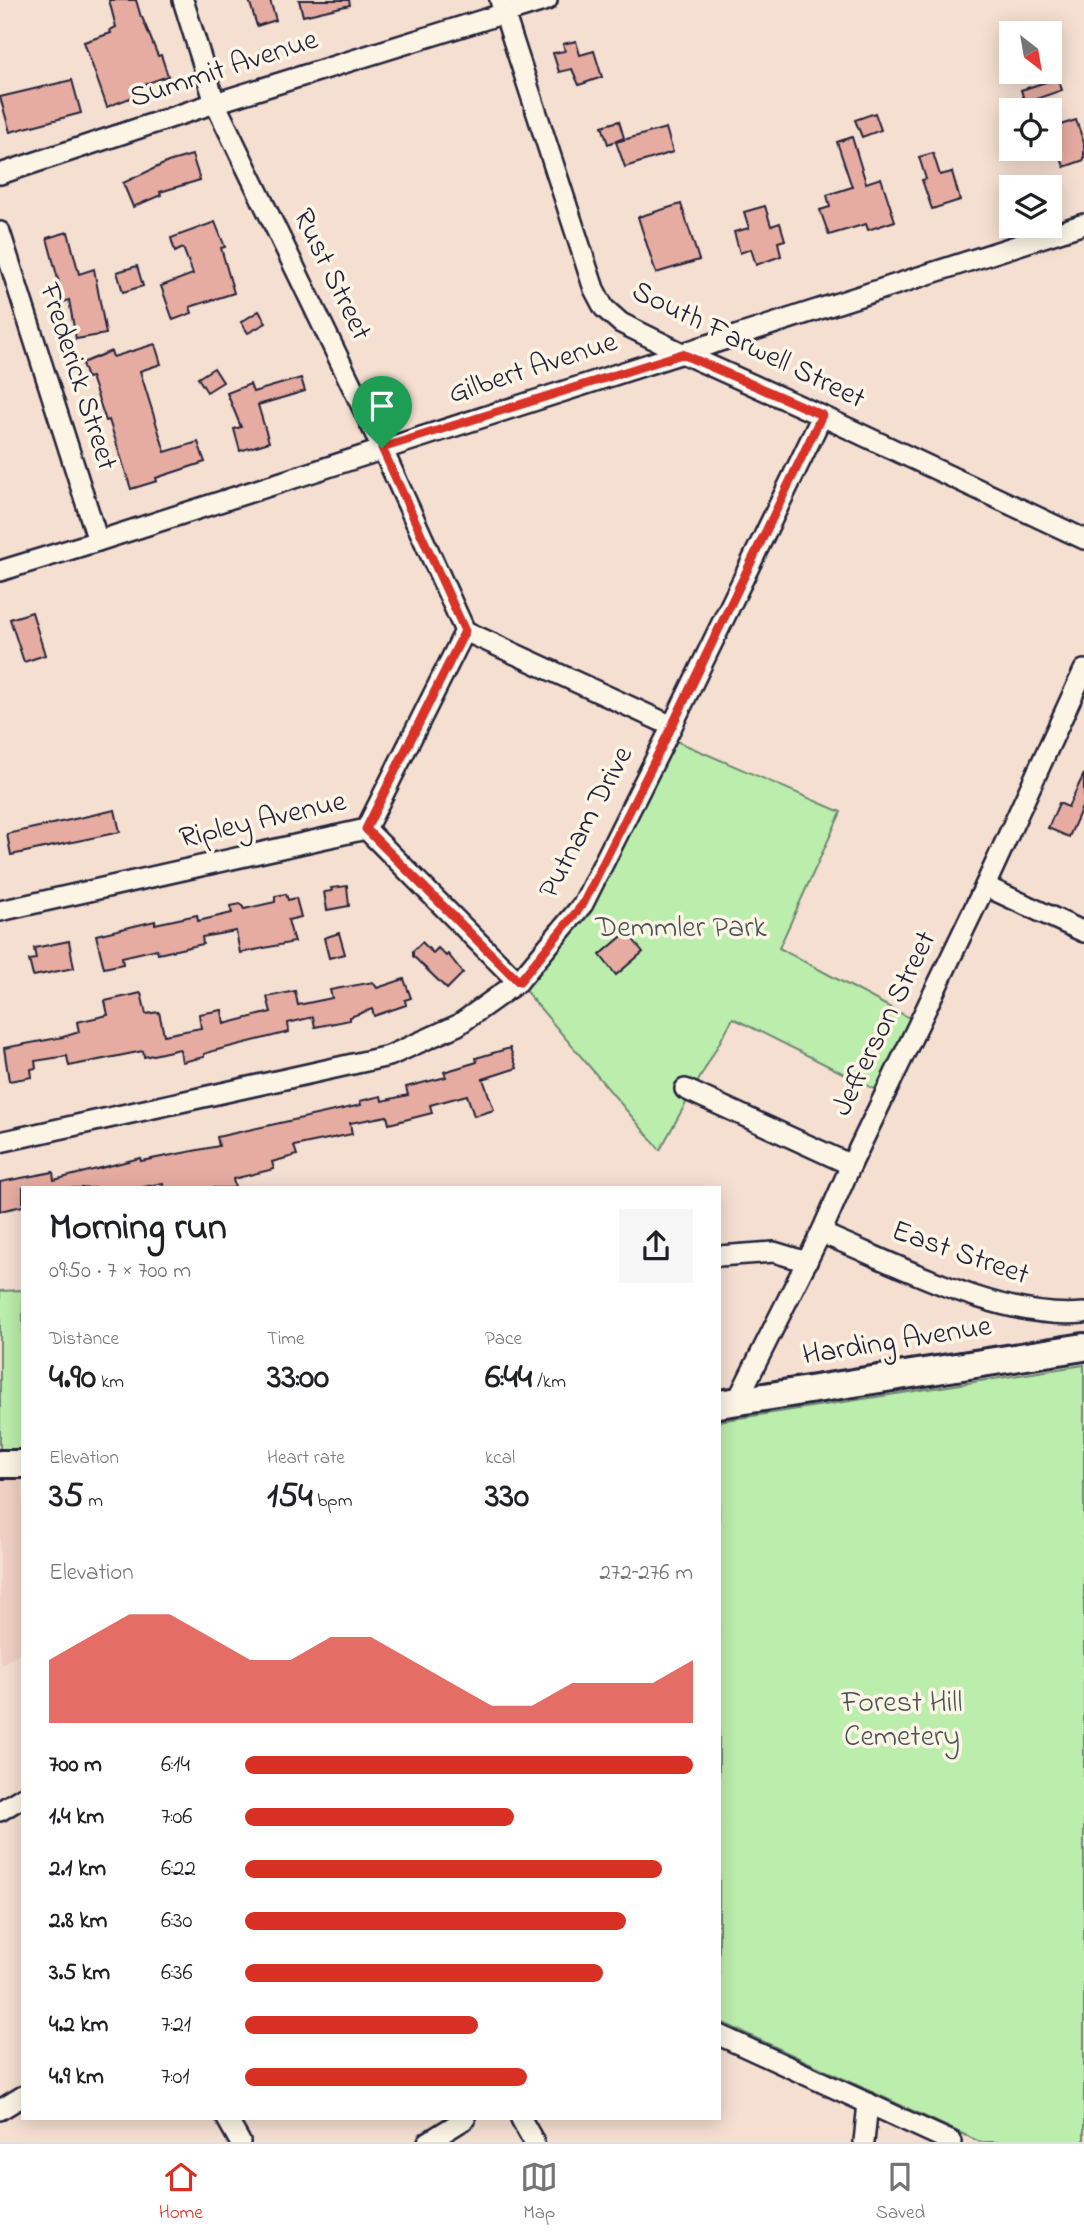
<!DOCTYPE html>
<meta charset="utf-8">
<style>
:root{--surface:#fff;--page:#f6f6f6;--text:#202124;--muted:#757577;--line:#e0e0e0;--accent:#d93025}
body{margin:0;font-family:"Indie Flower",sans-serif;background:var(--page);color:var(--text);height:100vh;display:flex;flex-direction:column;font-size:26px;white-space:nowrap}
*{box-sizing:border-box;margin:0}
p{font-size:23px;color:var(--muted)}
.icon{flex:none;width:38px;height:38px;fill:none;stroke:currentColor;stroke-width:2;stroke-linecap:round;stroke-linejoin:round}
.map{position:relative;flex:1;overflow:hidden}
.details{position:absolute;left:21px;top:1186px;width:700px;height:934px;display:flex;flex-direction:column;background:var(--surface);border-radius:0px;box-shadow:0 4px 18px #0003}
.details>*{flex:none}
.needle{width:46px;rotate:149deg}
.tools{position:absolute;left:999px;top:21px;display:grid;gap:14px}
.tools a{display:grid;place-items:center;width:63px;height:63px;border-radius:0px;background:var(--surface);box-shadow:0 4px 18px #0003;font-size:35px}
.pin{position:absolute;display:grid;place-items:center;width:60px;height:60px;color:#fff;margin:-72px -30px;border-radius:50% 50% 50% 0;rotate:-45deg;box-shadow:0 0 7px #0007}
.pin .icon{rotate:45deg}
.round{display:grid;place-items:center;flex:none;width:74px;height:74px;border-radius:0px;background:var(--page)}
.head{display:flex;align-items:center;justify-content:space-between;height:119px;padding:0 28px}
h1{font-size:38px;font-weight:800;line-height:52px}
.figures{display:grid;grid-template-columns:repeat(3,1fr);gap:10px;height:119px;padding:7px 28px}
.figures div{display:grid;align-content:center}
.figures b{font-size:35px;font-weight:800}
.figures small{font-size:19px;font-weight:400}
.figures p{font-size:19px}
.chart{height:196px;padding:14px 28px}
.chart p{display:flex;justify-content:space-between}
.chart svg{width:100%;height:126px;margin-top:7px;fill:var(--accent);opacity:.7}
ul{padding:0 28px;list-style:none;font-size:23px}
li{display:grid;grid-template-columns:112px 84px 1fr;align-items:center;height:52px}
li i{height:18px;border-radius:9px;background:var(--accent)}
.dock{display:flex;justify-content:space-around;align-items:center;height:98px;border-top:2px solid var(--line);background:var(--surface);font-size:19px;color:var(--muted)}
.dock a{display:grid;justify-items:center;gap:4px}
.dock .on{color:var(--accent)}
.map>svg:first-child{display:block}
.built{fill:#f0d0c3}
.green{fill:#bbedac;stroke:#6e8874;stroke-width:2}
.building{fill:#e6aca1;stroke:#22223b;stroke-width:2}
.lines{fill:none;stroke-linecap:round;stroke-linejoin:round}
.minor-casing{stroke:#22223b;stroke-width:24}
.secondary-casing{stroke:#22223b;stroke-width:32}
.minor{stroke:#fcf5e5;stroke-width:19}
.secondary{stroke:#fcf5e5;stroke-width:26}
.route-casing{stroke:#fff;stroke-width:14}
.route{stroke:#d93025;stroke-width:9}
.labels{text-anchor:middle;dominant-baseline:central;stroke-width:7;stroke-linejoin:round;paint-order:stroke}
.street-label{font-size:30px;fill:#22223b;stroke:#fcf5e5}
.park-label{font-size:30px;fill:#485557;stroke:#fcf5e5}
</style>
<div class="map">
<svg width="1084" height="2142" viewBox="0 0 1084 2142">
<rect width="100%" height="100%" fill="#f5dfd1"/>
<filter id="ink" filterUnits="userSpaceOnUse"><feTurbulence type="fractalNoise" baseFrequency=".0143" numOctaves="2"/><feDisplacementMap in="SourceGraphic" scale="14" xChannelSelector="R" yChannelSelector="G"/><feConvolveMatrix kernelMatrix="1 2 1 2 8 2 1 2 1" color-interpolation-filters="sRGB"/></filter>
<g filter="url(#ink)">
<polygon class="built" points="0,1480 23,1480 23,1651 0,1665"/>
<g class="green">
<polygon points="667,737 841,812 779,948 919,1023 884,1094 733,1018 660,1150 518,982 583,904"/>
<polygon points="23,1290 23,1464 0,1464 0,1291"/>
<polygon points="1084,1365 1084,2142 980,2142 719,2021 719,1421"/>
</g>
<g class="building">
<polygon points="109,0 136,0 141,17 142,17 158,56 161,55 168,76 145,84 148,91 107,107 84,42 111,33 110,30 116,27"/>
<polygon points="249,0 270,0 276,20 257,26"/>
<polygon points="299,0 349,0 350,5 303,16"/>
<polygon points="576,41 580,55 594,51 602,77 579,85 572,69 559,72 553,53 565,51 563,44"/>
<polygon points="1058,78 1062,90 1025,103 1021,90"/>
<polygon points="72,80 81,113 10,132 0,97"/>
<polygon points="875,113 881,130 862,137 855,120"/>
<polygon points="1076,120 1084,143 1084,160 1064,167 1051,128"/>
<polygon points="619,121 624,138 608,144 602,126"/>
<polygon points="666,128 673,152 625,167 616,142"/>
<polygon points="852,137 866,183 881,178 895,221 868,230 866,224 829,235 820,210 830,207 827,195 852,187 837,142"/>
<polygon points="933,153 940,175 952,172 960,200 932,209 922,180 926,179 919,157"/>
<polygon points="192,155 200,180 160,192 161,195 133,207 123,183 168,162"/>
<polygon points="681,204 699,260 656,273 638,217"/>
<polygon points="765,206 771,226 780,223 785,240 778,242 781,256 756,265 751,249 740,253 734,232 749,228 744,212"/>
<polygon points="215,222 225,247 221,248 234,293 190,307 192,313 173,320 161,286 193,274 183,248 175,252 171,238"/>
<polygon points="68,232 79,274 94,269 106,334 76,339 69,300 64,302 47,238"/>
<polygon points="137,266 143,286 123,292 117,272"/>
<polygon points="259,311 266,323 248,333 241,322"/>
<polygon points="155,344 161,364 140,371 165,452 198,442 205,462 156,478 157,481 131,489 109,420 106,421 91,377 87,378 82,363 111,351 113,357"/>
<polygon points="214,368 223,382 207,392 198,378"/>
<polygon points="301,378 305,391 258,405 269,442 240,451 234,429 241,427 227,393 250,384 253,392"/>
<polygon points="32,612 45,655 24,662 10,619"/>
<polygon points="1084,774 1084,803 1069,837 1048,828 1059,803 1068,807"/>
<polygon points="115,810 120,832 11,855 7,834"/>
<polygon points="347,886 349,906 327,910 324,892 332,891 331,888"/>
<polygon points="286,894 288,900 296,898 301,917 288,920 294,942 240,953 236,931 202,937 203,944 158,954 157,949 122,957 123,964 104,968 96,935 155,921 155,924 197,915 198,921 232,913 230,906 241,904 244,909 275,902 275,896"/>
<polygon points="627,932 643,952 616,975 600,955"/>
<polygon points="339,933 345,954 329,958 324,938"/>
<polygon points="69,941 74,968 33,976 29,960 36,959 34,948"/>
<polygon points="422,942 433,953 438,948 446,956 448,954 463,973 447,989 413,956 413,951"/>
<polygon points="404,979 411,998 405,1000 406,1005 374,1016 372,1009 350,1017 350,1020 315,1027 313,1017 288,1023 289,1032 213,1051 204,1054 204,1057 182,1062 180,1049 144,1057 143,1051 69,1066 67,1056 35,1061 36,1068 31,1069 32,1077 9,1081 4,1048 63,1037 79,1032 77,1022 108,1015 105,1001 141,993 146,1014 159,1012 164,1035 201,1028 199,1014 222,1010 224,1024 271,1012 267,997 295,991 298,1005 332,998 330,990 373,982 377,988"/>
<polygon points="510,1048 517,1068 483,1079 494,1110 474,1116 467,1095 430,1105 432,1113 389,1124 387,1116 350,1123 352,1134 294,1146 297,1155 272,1162 274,1169 233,1179 235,1188 164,1188 163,1183 139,1188 23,1188 23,1206 0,1211 0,1182 53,1172 54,1180 140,1158 141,1161 219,1146 217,1137 361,1105 360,1101 381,1096 382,1101 408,1095 406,1087 446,1077 444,1072 477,1062 476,1058"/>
</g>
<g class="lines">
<g class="minor-casing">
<g id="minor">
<polyline points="183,0 215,103 382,448 465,631 672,726"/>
<polyline points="500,0 594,289 604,308 621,323 682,353 822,416 1084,539"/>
<polyline points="0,174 215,103 547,0"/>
<polyline points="0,232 98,541"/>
<polyline points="0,571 98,541 1084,224"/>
<polyline points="366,829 518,982"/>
<polyline points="985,886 1084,932"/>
<polyline points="0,911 366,829 465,631"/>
<polyline points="685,1089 851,1165"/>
<polyline points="0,1142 389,1056 458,1025 518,982 583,904 672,726 822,416"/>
<path d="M821,1233C897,1264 1001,1321 1084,1313"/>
<polyline points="719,1256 774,1252 807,1262"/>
<polyline points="737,1401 821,1233 851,1165 985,886 1084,670"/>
<polyline points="0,1811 23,1797"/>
<polyline points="719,2035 952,2142"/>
<polyline points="0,2110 23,2096"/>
<polyline points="227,2119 240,2142"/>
<polyline points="521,2119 534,2142"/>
<polyline points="428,2142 465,2119"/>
<polyline points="864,2142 868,2103"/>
</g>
</g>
<g class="secondary-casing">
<g id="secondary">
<polyline points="719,1404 1084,1347"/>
<polyline points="0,1464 23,1464"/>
</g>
</g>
<use href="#minor" class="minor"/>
<use href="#secondary" class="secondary"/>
</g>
</g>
<g class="lines" filter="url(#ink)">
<g class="route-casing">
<polygon id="route" points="682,354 822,415 672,726 583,904 519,982 366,829 465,631 382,448"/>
</g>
<use href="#route" class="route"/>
</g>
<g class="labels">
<g class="street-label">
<text transform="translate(224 70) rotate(-18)">Summit Avenue</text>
<text transform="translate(331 275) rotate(64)">Rust Street</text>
<text transform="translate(748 346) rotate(26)">South Farwell Street</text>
<text transform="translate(533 369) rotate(-18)">Gilbert Avenue</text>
<text transform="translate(77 377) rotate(72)">Frederick Street</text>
<text transform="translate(263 821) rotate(-13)">Ripley Avenue</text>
<text transform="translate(587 823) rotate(-62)">Putnam Drive</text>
<text transform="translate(885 1024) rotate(-64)">Jefferson Street</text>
<text transform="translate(960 1254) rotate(19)">East Street</text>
<text transform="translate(897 1342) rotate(-9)">Harding Avenue</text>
</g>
<g class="park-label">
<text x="681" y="929">Demmler Park</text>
<text x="902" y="1704">Forest Hill<tspan x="902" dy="34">Cemetery</tspan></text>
</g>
</g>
</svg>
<div class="tools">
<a><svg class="needle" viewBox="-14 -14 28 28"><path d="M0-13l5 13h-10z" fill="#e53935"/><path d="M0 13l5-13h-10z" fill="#757577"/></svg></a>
<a><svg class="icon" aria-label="locate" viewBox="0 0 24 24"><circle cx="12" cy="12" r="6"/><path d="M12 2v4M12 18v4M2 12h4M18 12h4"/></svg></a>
<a><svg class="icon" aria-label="layers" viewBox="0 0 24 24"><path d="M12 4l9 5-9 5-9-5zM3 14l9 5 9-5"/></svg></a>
</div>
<div class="pin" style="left:382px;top:448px;background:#1e9e55"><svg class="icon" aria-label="arrive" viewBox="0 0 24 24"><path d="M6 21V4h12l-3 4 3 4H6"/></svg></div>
<section class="details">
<div class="head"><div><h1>Morning run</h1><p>09:50 · 7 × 700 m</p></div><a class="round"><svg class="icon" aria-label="share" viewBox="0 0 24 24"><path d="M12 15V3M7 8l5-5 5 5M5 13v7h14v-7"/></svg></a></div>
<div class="figures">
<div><p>Distance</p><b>4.90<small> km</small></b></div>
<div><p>Time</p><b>33:00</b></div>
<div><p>Pace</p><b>6:44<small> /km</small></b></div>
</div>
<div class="figures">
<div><p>Elevation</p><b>35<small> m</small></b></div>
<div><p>Heart rate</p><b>154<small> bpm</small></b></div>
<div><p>kcal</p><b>330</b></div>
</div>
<div class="chart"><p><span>Elevation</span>272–276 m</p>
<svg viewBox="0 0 160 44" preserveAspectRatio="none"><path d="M0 44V22L10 14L20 6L30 6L40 14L50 22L60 22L70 14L80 14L90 22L100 30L110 38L120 38L130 30L140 30L150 30L160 22V44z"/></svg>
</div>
<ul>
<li><b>700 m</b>6:14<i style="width:100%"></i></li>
<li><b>1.4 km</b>7:06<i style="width:60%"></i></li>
<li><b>2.1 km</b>6:22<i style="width:93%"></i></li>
<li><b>2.8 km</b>6:30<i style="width:85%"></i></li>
<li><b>3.5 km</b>6:36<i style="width:80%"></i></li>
<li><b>4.2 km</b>7:21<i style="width:52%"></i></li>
<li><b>4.9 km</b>7:01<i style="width:63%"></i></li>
</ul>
</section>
</div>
<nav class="dock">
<a class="on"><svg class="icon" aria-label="home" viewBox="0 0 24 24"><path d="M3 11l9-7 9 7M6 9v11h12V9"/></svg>Home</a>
<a><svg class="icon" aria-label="map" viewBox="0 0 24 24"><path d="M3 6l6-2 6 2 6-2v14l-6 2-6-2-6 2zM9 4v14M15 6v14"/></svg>Map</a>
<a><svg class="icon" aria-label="saved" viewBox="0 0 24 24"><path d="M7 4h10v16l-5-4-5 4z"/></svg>Saved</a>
</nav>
